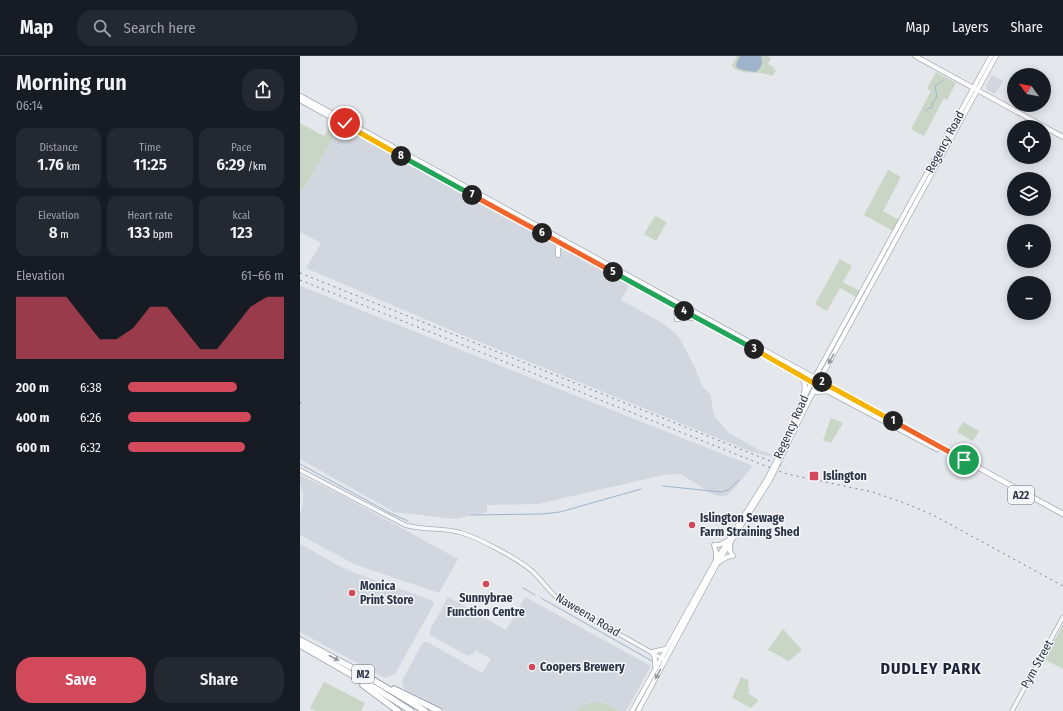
<!DOCTYPE html>
<meta charset="utf-8">
<style>
:root{--surface:#171b24;--page:#242831;--text:#f1f3f6;--muted:#9ea1a6;--line:#363941;--accent:#d1495b}
body{margin:0;font-family:"Fira Sans Condensed",sans-serif;background:var(--page);color:var(--text);height:100vh;display:flex;flex-direction:column;font-size:15px;white-space:nowrap}
*{box-sizing:border-box;margin:0}
p{font-size:13px;color:var(--muted)}
.icon{flex:none;width:22px;height:22px;fill:none;stroke:currentColor;stroke-width:2;stroke-linecap:round;stroke-linejoin:round}
.map{position:relative;flex:1;overflow:hidden}
.sheet{display:flex;flex-direction:column;background:var(--surface);width:300px}
.sheet>*{flex:none}
.needle{width:26px;rotate:302deg}
.fabs{position:absolute;left:707px;top:12px;display:grid;gap:8px}
.fabs a{display:grid;place-items:center;width:44px;height:44px;border-radius:50%;background:var(--surface);box-shadow:0 2px 10px #0003;font-size:20px}
.pin{position:absolute;display:grid;place-items:center;width:34px;height:34px;color:#fff;margin:-17px;border:2px solid #fff;border-radius:50%;box-shadow:0 1px 4px #0007}
.km{position:absolute;width:20px;height:20px;margin:-10px;border-radius:50%;background:#222;color:#fff;font-size:11px;line-height:20px;text-align:center}
.round{display:grid;place-items:center;flex:none;width:42px;height:42px;border-radius:16px;background:var(--page)}
.head{display:flex;align-items:center;justify-content:space-between;height:68px;padding:0 16px}
h1{font-size:22px;font-weight:600;line-height:30px}
.stats{display:grid;grid-template-columns:repeat(3,1fr);gap:6px;height:68px;padding:4px 16px}
.stats div{display:grid;align-content:center;border-radius:10px;background:var(--page);text-align:center}
.stats b{font-size:17px;font-weight:600}
.stats small{font-size:11px;font-weight:400}
.stats p{font-size:11px}
.chart{height:112px;padding:8px 16px}
.chart p{display:flex;justify-content:space-between}
.chart svg{width:100%;height:72px;margin-top:4px;fill:var(--accent);opacity:.7}
.button{display:flex;gap:8px;margin-top:auto;padding:8px 16px}
.button a{flex:1;height:46px;border-radius:16px;background:var(--accent);color:#fff;font-size:16px;font-weight:600;line-height:46px;text-align:center}
.button a+a{background:var(--page);color:var(--text)}
ul{padding:0 16px;list-style:none;font-size:13px}
li{display:grid;grid-template-columns:64px 48px 1fr;align-items:center;height:30px}
li i{height:10px;border-radius:5px;background:var(--accent)}
header{display:flex;align-items:center;gap:24px;box-sizing:border-box;height:56px;padding:0 20px;background:var(--surface);border-bottom:1px solid var(--line)}
header strong{font-size:19px}
nav{display:flex;gap:22px;margin-inline-start:auto;font-size:14px}
.search{width:280px;height:36px;background:var(--page);display:flex;align-items:center;gap:10px;box-sizing:border-box;padding:0 14px;border-radius:16px;color:var(--muted);font-size:15px}
main{display:flex;flex:1;min-height:0}
.map>svg:first-child{display:block}
.built{fill:#d2d6de}
.green{fill:#c9d6c5}
.water{fill:#9fb4cc}
.lines{fill:none;stroke-linecap:round;stroke-linejoin:round}
.stream{stroke:#9fb4cc;stroke-width:1}
.tertiary-casing{stroke:#a9aeb7;stroke-width:5}
.secondary-casing{stroke:#a9aeb7;stroke-width:5.5}
.primary-casing{stroke:#a3abb8;stroke-width:6}
.motorway-casing{stroke:#8b94a3;stroke-width:7}
.tertiary{stroke:#f7f8fa;stroke-width:3.5}
.secondary{stroke:#fff;stroke-width:4}
.primary{stroke:#fff;stroke-width:4.5}
.motorway{stroke:#fff;stroke-width:5.5}
.rail{stroke:#7d8696;stroke-width:1;stroke-dasharray:2 4;stroke-linecap:butt}
.secondary-bridge-casing{stroke:#a9aeb7;stroke-width:5.5;stroke-linecap:butt}
.secondary-bridge{stroke:#fff;stroke-width:4}
.oneway{fill:#959aa2}
.split-1-casing{stroke:#fff;stroke-width:8}
.split-2-casing{stroke:#fff;stroke-width:8}
.split-3-casing{stroke:#fff;stroke-width:8}
.split-4-casing{stroke:#fff;stroke-width:8}
.split-5-casing{stroke:#fff;stroke-width:8}
.split-6-casing{stroke:#fff;stroke-width:8}
.split-7-casing{stroke:#fff;stroke-width:8}
.split-8-casing{stroke:#fff;stroke-width:8}
.split-9-casing{stroke:#fff;stroke-width:8}
.split-1{stroke:#f0652b;stroke-width:5}
.split-2{stroke:#f5b400;stroke-width:5}
.split-3{stroke:#f5b400;stroke-width:5}
.split-4{stroke:#22a559;stroke-width:5}
.split-5{stroke:#22a559;stroke-width:5}
.split-6{stroke:#f0652b;stroke-width:5}
.split-7{stroke:#f0652b;stroke-width:5}
.split-8{stroke:#22a559;stroke-width:5}
.split-9{stroke:#f5b400;stroke-width:5}
.poi-dot{fill:#d1495b;stroke:#f4f6f9;stroke-width:1.5}
.labels{text-anchor:middle;dominant-baseline:central;stroke-width:3;stroke-linejoin:round;paint-order:stroke}
.shield{fill:#f4f6f9;stroke:#676e7b;stroke-width:1}
.shield-label{font-size:11px;font-weight:bold;fill:#2b3445}
.street-label{font-size:12px;fill:#2b3445;stroke:#f4f6f9}
.poi-label{font-size:12px;font-weight:bold;fill:#2b3445;stroke:#f4f6f9;text-anchor:start}
.district-label{font-size:16px;font-weight:bold;letter-spacing:1px;fill:#1d2536;stroke:#f4f6f9}
</style>
<header>
<strong>Map</strong>
<div class="search"><svg class="icon" aria-label="search" viewBox="0 0 24 24"><circle cx="10" cy="10" r="6"/><path d="M15 15l6 6"/></svg>Search here</div>
<nav><a>Map</a><a>Layers</a><a>Share</a></nav>
</header>
<main>
<section class="sheet">
<div class="head"><div><h1>Morning run</h1><p>06:14</p></div><a class="round"><svg class="icon" aria-label="share" viewBox="0 0 24 24"><path d="M12 15V3M7 8l5-5 5 5M5 13v7h14v-7"/></svg></a></div>
<div class="stats">
<div><p>Distance</p><b>1.76<small> km</small></b></div>
<div><p>Time</p><b>11:25</b></div>
<div><p>Pace</p><b>6:29<small> /km</small></b></div>
</div>
<div class="stats">
<div><p>Elevation</p><b>8<small> m</small></b></div>
<div><p>Heart rate</p><b>133<small> bpm</small></b></div>
<div><p>kcal</p><b>123</b></div>
</div>
<div class="chart"><p><span>Elevation</span>61–66 m</p>
<svg viewBox="0 0 160 44" preserveAspectRatio="none"><path d="M0 44V6L10 6L20 6L30 6L40 19L50 32L60 32L70 25L80 12L90 12L100 25L110 38L120 38L130 25L140 12L150 6L160 6V44z"/></svg>
</div>
<ul>
<li><b>200 m</b>6:38<i style="width:70%"></i></li>
<li><b>400 m</b>6:26<i style="width:79%"></i></li>
<li><b>600 m</b>6:32<i style="width:75%"></i></li>
</ul>
<div class="button"><a>Save</a><a>Share</a></div>
</section>
<div class="map">
<svg width="763" height="655" viewBox="0 0 763 655">
<rect width="100%" height="100%" fill="#e4e7ec"/>
<g class="built">
<polygon points="692,19 703,25 695,38 687,34 686,30"/>
<polygon points="40,71 330,228 321,244 362,267 374,276 380,283 395,312 402,330 411,339 412,351 415,361 429,377 459,394 474,399 473,401 452,396 162,279 6,212 21,187 0,176 0,138"/>
<polygon points="0,230 453,410 433,434 426,440 419,440 410,437 381,418 363,419 238,448 187,449 187,456 155,463 94,456 0,403"/>
<polygon points="0,419 39,438 158,503 139,537 54,508 0,479 0,459 3,448 3,436 0,427"/>
<polygon points="0,488 39,510 53,516 133,545 134,548 95,618 85,622 0,576"/>
<polygon points="148,541 206,574 225,541 351,610 326,655 145,655 104,633 102,625 122,588 125,586 129,587 182,617 191,603 175,594 173,598 168,600 130,579 130,574"/>
</g>
<g class="green">
<polygon points="437,0 467,0 471,2 468,8 474,11 473,13 476,14 473,20 461,17 443,16 433,12 432,9"/>
<polygon points="636,16 656,27 647,44 644,42 624,80 611,73 631,35 627,33"/>
<polygon points="33,66 40,71 0,138 0,67 24,80"/>
<polygon points="588,114 601,121 583,155 599,164 593,175 564,159"/>
<polygon points="355,160 367,166 356,185 344,178"/>
<polygon points="540,203 552,210 543,226 560,235 556,241 540,232 527,255 515,248"/>
<polygon points="531,362 543,367 531,387 523,384"/>
<polygon points="663,366 679,375 673,385 657,376"/>
<polygon points="763,569 763,613 744,603"/>
<polygon points="483,573 502,594 489,605 468,594"/>
<polygon points="441,621 448,624 449,638 457,643 458,645 451,652 432,642"/>
<polygon points="24,626 65,647 61,655 16,655 10,652"/>
<polygon points="295,646 303,647 319,655 277,655 277,654 290,647"/>
</g>
<path class="water" d="M440,0H461C463,6 462,11 456,16L443,14L437,12L436,8Z"/>
<g class="lines">
<g class="stream">
<path d="M626,55L629,52L632,51V47C639,42 636,37 635,30L643,24"/>
<polyline points="0,408 90,457 108,465"/>
<polyline points="363,430 421,436 428,434 439,424"/>
<polyline points="171,459 242,458 260,456 341,433"/>
<polyline points="223,532 235,539"/>
<polyline points="241,542 352,605"/>
</g>
<g class="tertiary-casing">
<g id="tertiary">
<path d="M0,414L105,469C124,475 144,471 162,477C181,483 218,503 232,515C243,525 250,537 262,546L365,604"/>
<polyline points="712,655 763,561"/>
</g>
</g>
<g class="secondary-casing">
<g id="secondary">
<polyline points="615,0 763,81"/>
<polyline points="482,394 504,341 691,0"/>
<polyline points="484,395 515,332 696,0"/>
<polyline points="416,503 416,496 414,489 419,489 427,485"/>
<polyline points="419,506 427,501 433,500 430,495 430,488"/>
<polyline points="355,610 355,602 352,596 365,593"/>
<polyline points="332,655 416,504 467,423"/>
<polyline points="338,655 417,508 470,424"/>
</g>
</g>
<g class="primary-casing">
<g id="primary">
<polyline points="0,40 763,458"/>
<polyline points="0,44 67,81"/>
<polyline points="121,111 435,282 503,322 637,393"/>
<polyline points="256,185 258,188 258,199"/>
<polyline points="376,250 377,263 386,261 394,262"/>
<polyline points="503,322 505,330 504,341"/>
<polyline points="513,336 527,335"/>
</g>
</g>
<g class="motorway-casing">
<g id="motorway">
<polyline points="0,584 60,616 125,655"/>
<polyline points="0,589 80,635 111,655"/>
<polyline points="63,629 98,655"/>
<polyline points="94,633 139,655"/>
</g>
</g>
<use href="#tertiary" class="tertiary"/>
<use href="#secondary" class="secondary"/>
<use href="#primary" class="primary"/>
<use href="#motorway" class="motorway"/>
<g class="rail">
<polyline points="0,217 485,411"/>
<polyline points="0,224 463,409 487,418 573,436 607,448 633,459 763,530"/>
<polyline points="0,346 3,350"/>
</g>
<g class="secondary-bridge-casing">
<g id="secondary-bridge">
<polyline points="467,423 482,394"/>
<polyline points="470,424 484,395"/>
</g>
</g>
<use href="#secondary-bridge" class="secondary-bridge"/>
</g>
<defs><path id="oneway-solid" d="M-6-.8H1V-3.2L6.5 0L1 3.2V.8H-6Z"/></defs>
<g class="oneway">
<use href="#oneway-solid" transform="translate(531 303) rotate(119)"/>
<use href="#oneway-solid" transform="translate(34 602) rotate(28)"/>
<use href="#oneway-solid" transform="translate(358 618) rotate(118)"/>
</g>
<g class="lines">
<g class="split-1-casing">
<polyline id="split-1" points="593,365 664,404"/>
</g>
<g class="split-2-casing">
<polyline id="split-2" points="522,326 593,365"/>
</g>
<g class="split-3-casing">
<polyline id="split-3" points="454,293 517,329 519,325 522,326"/>
</g>
<g class="split-4-casing">
<polyline id="split-4" points="384,255 454,293"/>
</g>
<g class="split-5-casing">
<polyline id="split-5" points="313,216 384,255"/>
</g>
<g class="split-6-casing">
<polyline id="split-6" points="242,177 313,216"/>
</g>
<g class="split-7-casing">
<polyline id="split-7" points="172,139 242,177"/>
</g>
<g class="split-8-casing">
<polyline id="split-8" points="101,100 172,139"/>
</g>
<g class="split-9-casing">
<polyline id="split-9" points="45,67 48,69 48,70 101,100"/>
</g>
<use href="#split-1" class="split-1"/>
<use href="#split-2" class="split-2"/>
<use href="#split-3" class="split-3"/>
<use href="#split-4" class="split-4"/>
<use href="#split-5" class="split-5"/>
<use href="#split-6" class="split-6"/>
<use href="#split-7" class="split-7"/>
<use href="#split-8" class="split-8"/>
<use href="#split-9" class="split-9"/>
</g>
<g class="poi-dot">
<rect x="509" y="415" width="10" height="10" rx="2"/>
<circle cx="392" cy="469" r="4"/>
<circle cx="186" cy="528" r="4"/>
<circle cx="52" cy="537" r="4"/>
<circle cx="232" cy="611" r="4"/>
</g>
<g class="labels">
<g class="shield">
<rect x="708" y="430" width="26" height="18" rx="3"/>
<rect x="52" y="609" width="22" height="18" rx="3"/>
</g>
<g class="shield-label">
<text x="721" y="439">A22</text>
<text x="63" y="618">M2</text>
</g>
<g class="street-label">
<text transform="translate(645 86) rotate(-62)">Regency Road</text>
<text transform="translate(491 371) rotate(-66)">Regency Road</text>
<text transform="translate(288 559) rotate(31)">Naweena Road</text>
<text transform="translate(737 608) rotate(-61)">Pym Street</text>
</g>
<g class="poi-label">
<text x="523" y="420">Islington</text>
<text x="400" y="462">Islington Sewage<tspan x="400" dy="14">Farm Straining Shed</tspan></text>
<text x="60" y="530">Monica<tspan x="60" dy="14">Print Store</tspan></text>
<text x="186" y="542" text-anchor="middle">Sunnybrae<tspan x="186" dy="14">Function Centre</tspan></text>
<text x="240" y="611">Coopers Brewery</text>
</g>
<g class="district-label">
<text x="631" y="612">DUDLEY PARK</text>
</g>
</g>
</svg>
<div class="fabs">
<a><svg class="needle" viewBox="-14 -14 28 28"><path d="M0-13l5 13h-10z" fill="#e53935"/><path d="M0 13l5-13h-10z" fill="#9ea1a6"/></svg></a>
<a><svg class="icon" aria-label="locate" viewBox="0 0 24 24"><circle cx="12" cy="12" r="6"/><path d="M12 2v4M12 18v4M2 12h4M18 12h4"/></svg></a>
<a><svg class="icon" aria-label="layers" viewBox="0 0 24 24"><path d="M12 4l9 5-9 5-9-5zM3 14l9 5 9-5"/></svg></a>
<a>+</a>
<a>−</a>
</div>
<div class="pin" style="left:664px;top:404px;background:#1e9e55"><svg class="icon" aria-label="arrive" viewBox="0 0 24 24"><path d="M6 21V4h12l-3 4 3 4H6"/></svg></div>
<div class="pin" style="left:45px;top:67px;background:#d93025"><svg class="icon" aria-label="check" viewBox="0 0 24 24"><path d="M5 12l5 5 9-10"/></svg></div>
<b class="km" style="left:593px;top:365px">1</b>
<b class="km" style="left:522px;top:326px">2</b>
<b class="km" style="left:454px;top:293px">3</b>
<b class="km" style="left:384px;top:255px">4</b>
<b class="km" style="left:313px;top:216px">5</b>
<b class="km" style="left:242px;top:177px">6</b>
<b class="km" style="left:172px;top:139px">7</b>
<b class="km" style="left:101px;top:100px">8</b>
</div>
</main>
